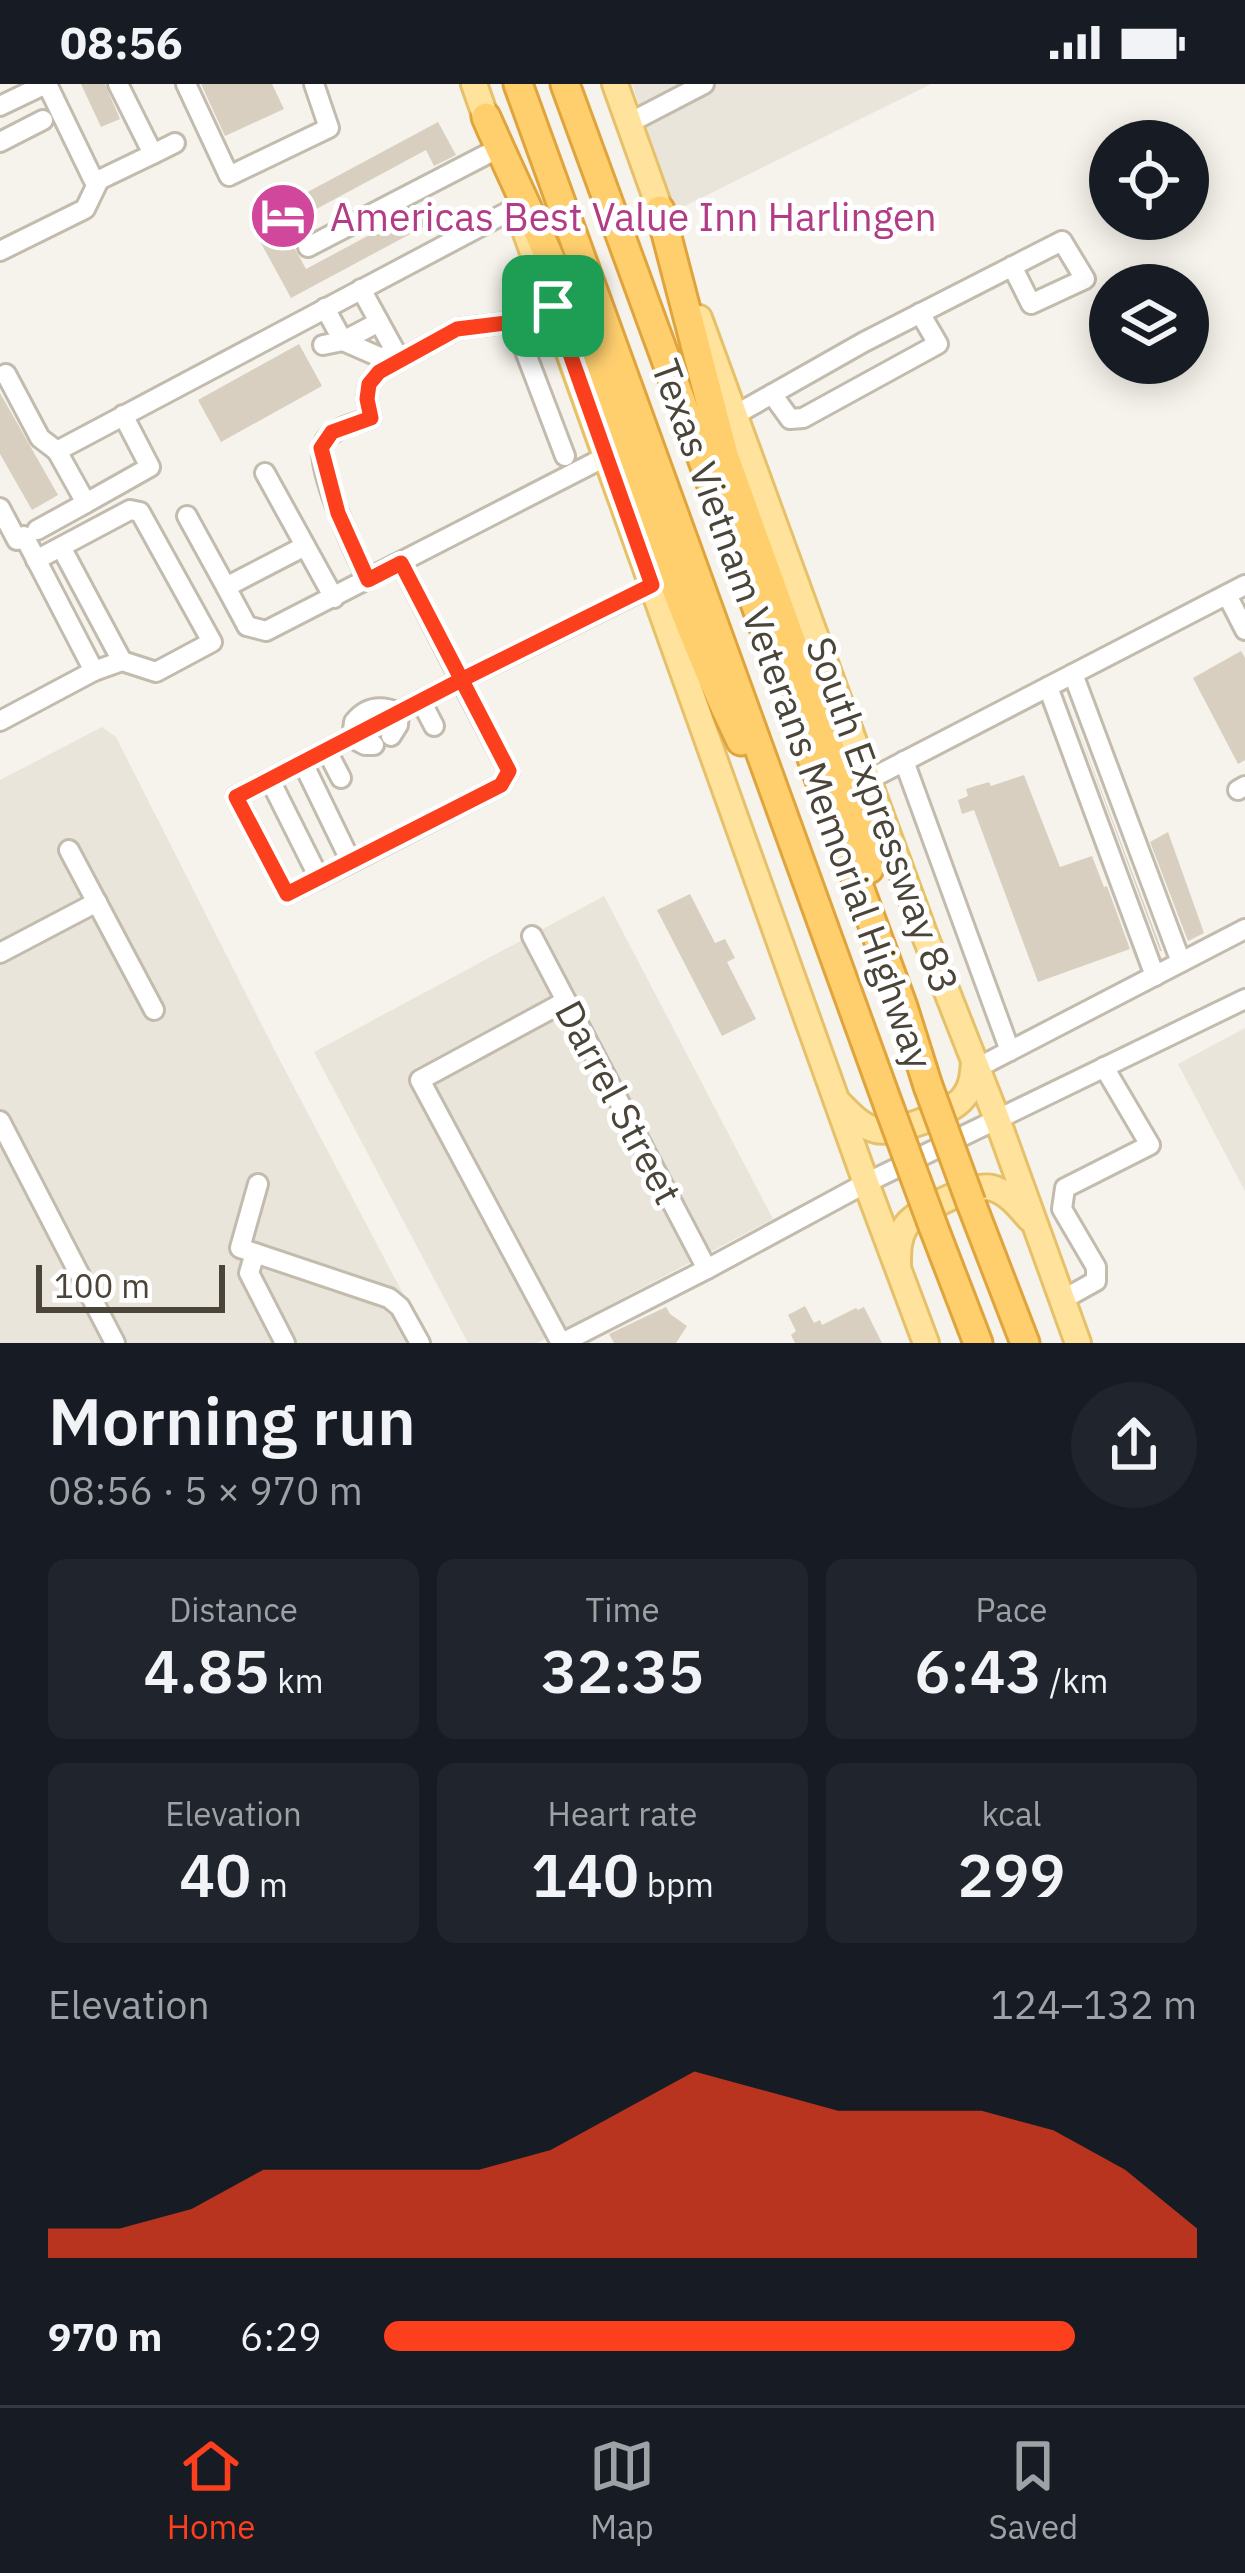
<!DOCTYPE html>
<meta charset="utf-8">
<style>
:root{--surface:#171b24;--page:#20242c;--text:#f1f3f6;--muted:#9ea1a6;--line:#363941;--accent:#fc3f1d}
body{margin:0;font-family:"IBM Plex Sans",sans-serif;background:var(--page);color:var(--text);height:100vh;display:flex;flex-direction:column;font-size:45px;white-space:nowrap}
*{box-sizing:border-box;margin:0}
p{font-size:39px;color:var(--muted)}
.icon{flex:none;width:66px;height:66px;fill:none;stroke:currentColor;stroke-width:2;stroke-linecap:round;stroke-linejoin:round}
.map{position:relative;height:1259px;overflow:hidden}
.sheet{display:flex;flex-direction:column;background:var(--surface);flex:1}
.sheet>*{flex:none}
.fabs{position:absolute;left:1089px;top:36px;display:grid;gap:24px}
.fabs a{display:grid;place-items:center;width:120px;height:120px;border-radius:50%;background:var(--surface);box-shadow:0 6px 30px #0003;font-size:60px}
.scale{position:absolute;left:36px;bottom:30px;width:189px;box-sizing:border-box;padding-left:12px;border:6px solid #4b4439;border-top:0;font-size:33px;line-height:42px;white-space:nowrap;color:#4b4439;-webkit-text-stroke:9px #fff;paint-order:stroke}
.pin{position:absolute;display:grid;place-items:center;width:102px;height:102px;color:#fff;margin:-51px;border-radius:24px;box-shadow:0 6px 18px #0006}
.round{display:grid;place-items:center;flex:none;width:126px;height:126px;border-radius:63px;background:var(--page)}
.summary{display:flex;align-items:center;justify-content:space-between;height:204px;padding:0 48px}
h1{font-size:66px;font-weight:600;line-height:90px}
.metrics{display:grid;grid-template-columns:repeat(3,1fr);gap:18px;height:204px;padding:12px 48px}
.metrics div{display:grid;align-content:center;border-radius:18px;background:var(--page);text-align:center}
.metrics b{font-size:60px;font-weight:600}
.metrics small{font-size:33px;font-weight:400}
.metrics p{font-size:33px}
.chart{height:336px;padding:24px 48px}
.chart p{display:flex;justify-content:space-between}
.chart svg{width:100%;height:216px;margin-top:12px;fill:var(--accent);opacity:.7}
ul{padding:0 48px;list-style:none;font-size:39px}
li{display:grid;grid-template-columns:192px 144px 1fr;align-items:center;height:90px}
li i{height:30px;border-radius:15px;background:var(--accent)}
.status{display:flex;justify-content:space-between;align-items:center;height:84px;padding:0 60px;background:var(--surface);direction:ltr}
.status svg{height:33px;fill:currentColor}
.tabs{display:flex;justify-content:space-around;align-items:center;height:168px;border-top:3px solid var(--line);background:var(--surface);font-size:33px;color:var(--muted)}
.tabs a{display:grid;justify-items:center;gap:6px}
.tabs .on{color:var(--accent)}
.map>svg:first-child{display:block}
.residential{fill:#eae5da}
.building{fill:#d8cfc1}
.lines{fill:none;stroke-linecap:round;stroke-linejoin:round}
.minor-casing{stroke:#c2bbae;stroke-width:24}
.major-casing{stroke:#e6c16a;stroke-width:30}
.highway-casing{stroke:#e0a43c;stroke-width:33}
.minor{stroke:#fff;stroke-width:18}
.major{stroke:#ffe39c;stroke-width:24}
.highway{stroke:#ffcf6e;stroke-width:27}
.highway-bridge-casing{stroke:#e0a43c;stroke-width:33;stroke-linecap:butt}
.highway-bridge{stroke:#ffcf6e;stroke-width:27}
.route-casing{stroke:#fff;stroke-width:24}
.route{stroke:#fc3f1d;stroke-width:15}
.labels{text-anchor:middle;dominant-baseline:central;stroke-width:10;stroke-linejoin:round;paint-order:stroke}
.hotel-label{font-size:39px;fill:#b23c85;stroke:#fff;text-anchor:start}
.street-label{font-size:39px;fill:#4b4439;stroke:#fff}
</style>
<div class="status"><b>08:56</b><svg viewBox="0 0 49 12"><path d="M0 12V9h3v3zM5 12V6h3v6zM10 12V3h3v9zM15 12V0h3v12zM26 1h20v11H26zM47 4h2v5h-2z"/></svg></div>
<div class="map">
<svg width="1245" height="1259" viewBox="0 0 1245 1259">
<rect width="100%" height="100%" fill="#f6f3ec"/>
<g class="residential">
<polygon points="632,0 931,0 675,127"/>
<polygon points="102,643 116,653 276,969 429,1259 0,1259 0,696"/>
<polygon points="604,812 773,1135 537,1259 468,1259 314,968"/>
<polygon points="1245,944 1245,1107 1178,980"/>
</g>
<g class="building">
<polygon points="81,0 105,0 120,35 101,43"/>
<polygon points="201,0 272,0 284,25 225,52"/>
<polygon points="438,38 456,71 434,82 426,66 283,143 306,185 418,125 427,141 291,214 250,139"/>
<polygon points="299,260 322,302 221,358 198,316"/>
<polygon points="0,309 58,411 32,426 0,370"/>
<polygon points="1241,567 1245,574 1245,676 1238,680 1193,594"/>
<polygon points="1066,613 1162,867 1160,867"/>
<polygon points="1024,691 1060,783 1092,772 1104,803 1107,802 1130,865 1038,898 974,726 962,730 958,716 968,712 966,705 989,698 991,702"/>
<polygon points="1168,748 1204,849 1188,857 1150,758"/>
<polygon points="690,810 715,859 725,855 735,874 727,878 756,935 722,952 657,826"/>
<polygon points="805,1222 814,1239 820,1236 822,1241 856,1224 858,1226 864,1223 882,1259 795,1259 791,1251 796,1247 788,1231"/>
<polygon points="666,1223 670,1230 687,1242 676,1259 614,1259 609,1250"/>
</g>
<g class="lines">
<g class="minor-casing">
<g id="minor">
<polyline points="47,0 93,95 99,96 153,70 118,0"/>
<polyline points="186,0 229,92 329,44 314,0"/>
<polyline points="0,22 46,0"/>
<polyline points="629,39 704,0"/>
<polyline points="0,58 43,36"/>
<polyline points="153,70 175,59"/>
<polyline points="308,163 497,65"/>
<polyline points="0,167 85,125 99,96"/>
<polyline points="553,222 514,238 565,372"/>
<polyline points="325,224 343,257 382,274 395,267 361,205"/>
<polyline points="323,261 343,257 379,238"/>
<polyline points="6,290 40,354 57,367"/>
<polyline points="772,310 790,335 803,334 938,260 920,229"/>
<polyline points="123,331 150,383 86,419 57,367 517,123"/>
<polyline points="735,331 864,258 1062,157 1085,195 1031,220 1012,182"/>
<polyline points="265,389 334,514"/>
<polyline points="0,424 17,456"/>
<polyline points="187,432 226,503 305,462"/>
<polyline points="37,446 86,419"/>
<polyline points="61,463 122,577"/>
<polyline points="36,476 130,426 140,428 212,558 156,588 122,577 94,587"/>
<polyline points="401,479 461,596 653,501"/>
<path d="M368,496C357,473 314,382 323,361C330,344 355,340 371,334L367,315L369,300L379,288L457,245L514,238"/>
<polyline points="226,503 247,542"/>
<polyline points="1227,511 1245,546"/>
<polyline points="247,542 266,547 607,372"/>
<polyline points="1073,590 1181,878"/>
<polyline points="1048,603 1155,892"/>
<polyline points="421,617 434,642"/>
<polyline points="0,637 94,587 24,452"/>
<path d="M374,661H365L352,654L354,638C367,622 381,621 399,629L398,641L391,652"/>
<polyline points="327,667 341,694"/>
<polyline points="904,677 1010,967"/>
<polyline points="303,679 351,778 501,701 509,687 461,596 236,713 287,810 351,778"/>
<polyline points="870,695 1245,501"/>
<polyline points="270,696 319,794"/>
<polyline points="1238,706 1245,702"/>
<polyline points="69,766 154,926"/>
<polyline points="532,852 707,1185"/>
<polyline points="0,869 97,818"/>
<polyline points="977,984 1245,845"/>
<polyline points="0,1037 115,1259"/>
<polyline points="258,1100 240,1164 389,1214 400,1223 420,1259"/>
<polyline points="255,1169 249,1189 285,1259"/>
<polyline points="1062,1216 1096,1197 1096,1183 1062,1125 1065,1104 1150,1061 1104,983"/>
<polyline points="561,1259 420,996 566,917"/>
<polyline points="562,1259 707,1185 866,1099 1245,915"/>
</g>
</g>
<g class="major-casing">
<g id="major">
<polyline points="474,0 491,48"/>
<polyline points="615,0 667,145"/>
<polyline points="526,149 866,1099 926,1259"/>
<polyline points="699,234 925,852 997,1035 1078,1259"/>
<path d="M838,1018C849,1029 860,1042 876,1046C894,1051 951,1029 963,1014C972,1004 973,991 974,978"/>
<path d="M898,1181C898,1167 898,1155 905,1143C915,1127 974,1099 992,1104C1008,1108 1020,1124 1030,1135"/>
</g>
</g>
<g class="highway-casing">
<g id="highway">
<polyline points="518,0 889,1023"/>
<polyline points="565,0 903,923 928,1002"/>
<path d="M486,33C518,106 554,178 583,253C635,386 678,528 741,657"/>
<polyline points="660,126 724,371 856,736 869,785"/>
<polyline points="971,1119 1025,1259"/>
<polyline points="933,1142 978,1259"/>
</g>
</g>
<use href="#minor" class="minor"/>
<use href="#major" class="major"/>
<use href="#highway" class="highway"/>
<g class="highway-bridge-casing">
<g id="highway-bridge">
<polyline points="928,1002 971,1119"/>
<polyline points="889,1023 933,1142"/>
</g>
</g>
<use href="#highway-bridge" class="highway-bridge"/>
</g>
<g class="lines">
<g class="route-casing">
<polyline id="route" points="553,222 514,238 457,245 379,288 369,300 367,315 371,334 332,348 321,364 338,429 368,496 401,479 509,687 501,701 287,810 236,713 461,596 652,501 553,222"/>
</g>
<use href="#route" class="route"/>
</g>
<defs>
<g id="hotel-disc" transform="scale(3.45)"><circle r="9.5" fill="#d1479c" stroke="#fff"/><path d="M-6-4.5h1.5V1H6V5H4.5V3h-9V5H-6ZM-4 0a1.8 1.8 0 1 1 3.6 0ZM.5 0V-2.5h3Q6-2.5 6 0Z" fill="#fff"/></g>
</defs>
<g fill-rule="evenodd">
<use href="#hotel-disc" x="283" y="132"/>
</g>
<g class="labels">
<g class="hotel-label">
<text x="330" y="132">Americas Best Value Inn Harlingen</text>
</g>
<g class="street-label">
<text transform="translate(793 630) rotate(70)">Texas Vietnam Veterans Memorial Highway</text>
<text transform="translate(883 731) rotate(70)">South Expressway 83</text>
<text transform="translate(619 1018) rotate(62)">Darrel Street</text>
</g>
</g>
</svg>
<div class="fabs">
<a><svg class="icon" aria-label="locate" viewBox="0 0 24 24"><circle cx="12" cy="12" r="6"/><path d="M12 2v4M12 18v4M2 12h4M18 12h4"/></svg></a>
<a><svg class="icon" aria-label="layers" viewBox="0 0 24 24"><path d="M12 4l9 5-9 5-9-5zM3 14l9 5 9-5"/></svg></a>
</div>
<div class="scale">100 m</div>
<div class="pin" style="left:553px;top:222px;background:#1e9e55"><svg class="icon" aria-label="arrive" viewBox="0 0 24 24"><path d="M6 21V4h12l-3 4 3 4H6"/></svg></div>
</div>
<section class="sheet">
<div class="summary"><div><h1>Morning run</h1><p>08:56 · 5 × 970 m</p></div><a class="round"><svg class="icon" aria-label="share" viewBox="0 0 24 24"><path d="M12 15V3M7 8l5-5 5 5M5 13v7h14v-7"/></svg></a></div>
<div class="metrics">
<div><p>Distance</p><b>4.85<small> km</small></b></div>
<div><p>Time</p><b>32:35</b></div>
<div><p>Pace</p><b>6:43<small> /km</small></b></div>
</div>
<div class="metrics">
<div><p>Elevation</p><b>40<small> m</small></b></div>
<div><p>Heart rate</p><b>140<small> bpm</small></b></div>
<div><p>kcal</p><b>299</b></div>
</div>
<div class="chart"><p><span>Elevation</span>124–132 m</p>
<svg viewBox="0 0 160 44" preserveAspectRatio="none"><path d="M0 44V38L10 38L20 34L30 26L40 26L50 26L60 26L70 22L80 14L90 6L100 10L110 14L120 14L130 14L140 18L150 26L160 38V44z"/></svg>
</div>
<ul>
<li><b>970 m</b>6:29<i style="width:85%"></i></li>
</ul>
</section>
<nav class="tabs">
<a class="on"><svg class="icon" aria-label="home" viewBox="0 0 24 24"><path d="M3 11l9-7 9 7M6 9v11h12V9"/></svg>Home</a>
<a><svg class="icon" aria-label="map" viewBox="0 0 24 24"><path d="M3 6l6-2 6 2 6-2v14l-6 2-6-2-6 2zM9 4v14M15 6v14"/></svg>Map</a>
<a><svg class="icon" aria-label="saved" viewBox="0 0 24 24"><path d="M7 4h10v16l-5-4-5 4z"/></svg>Saved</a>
</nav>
